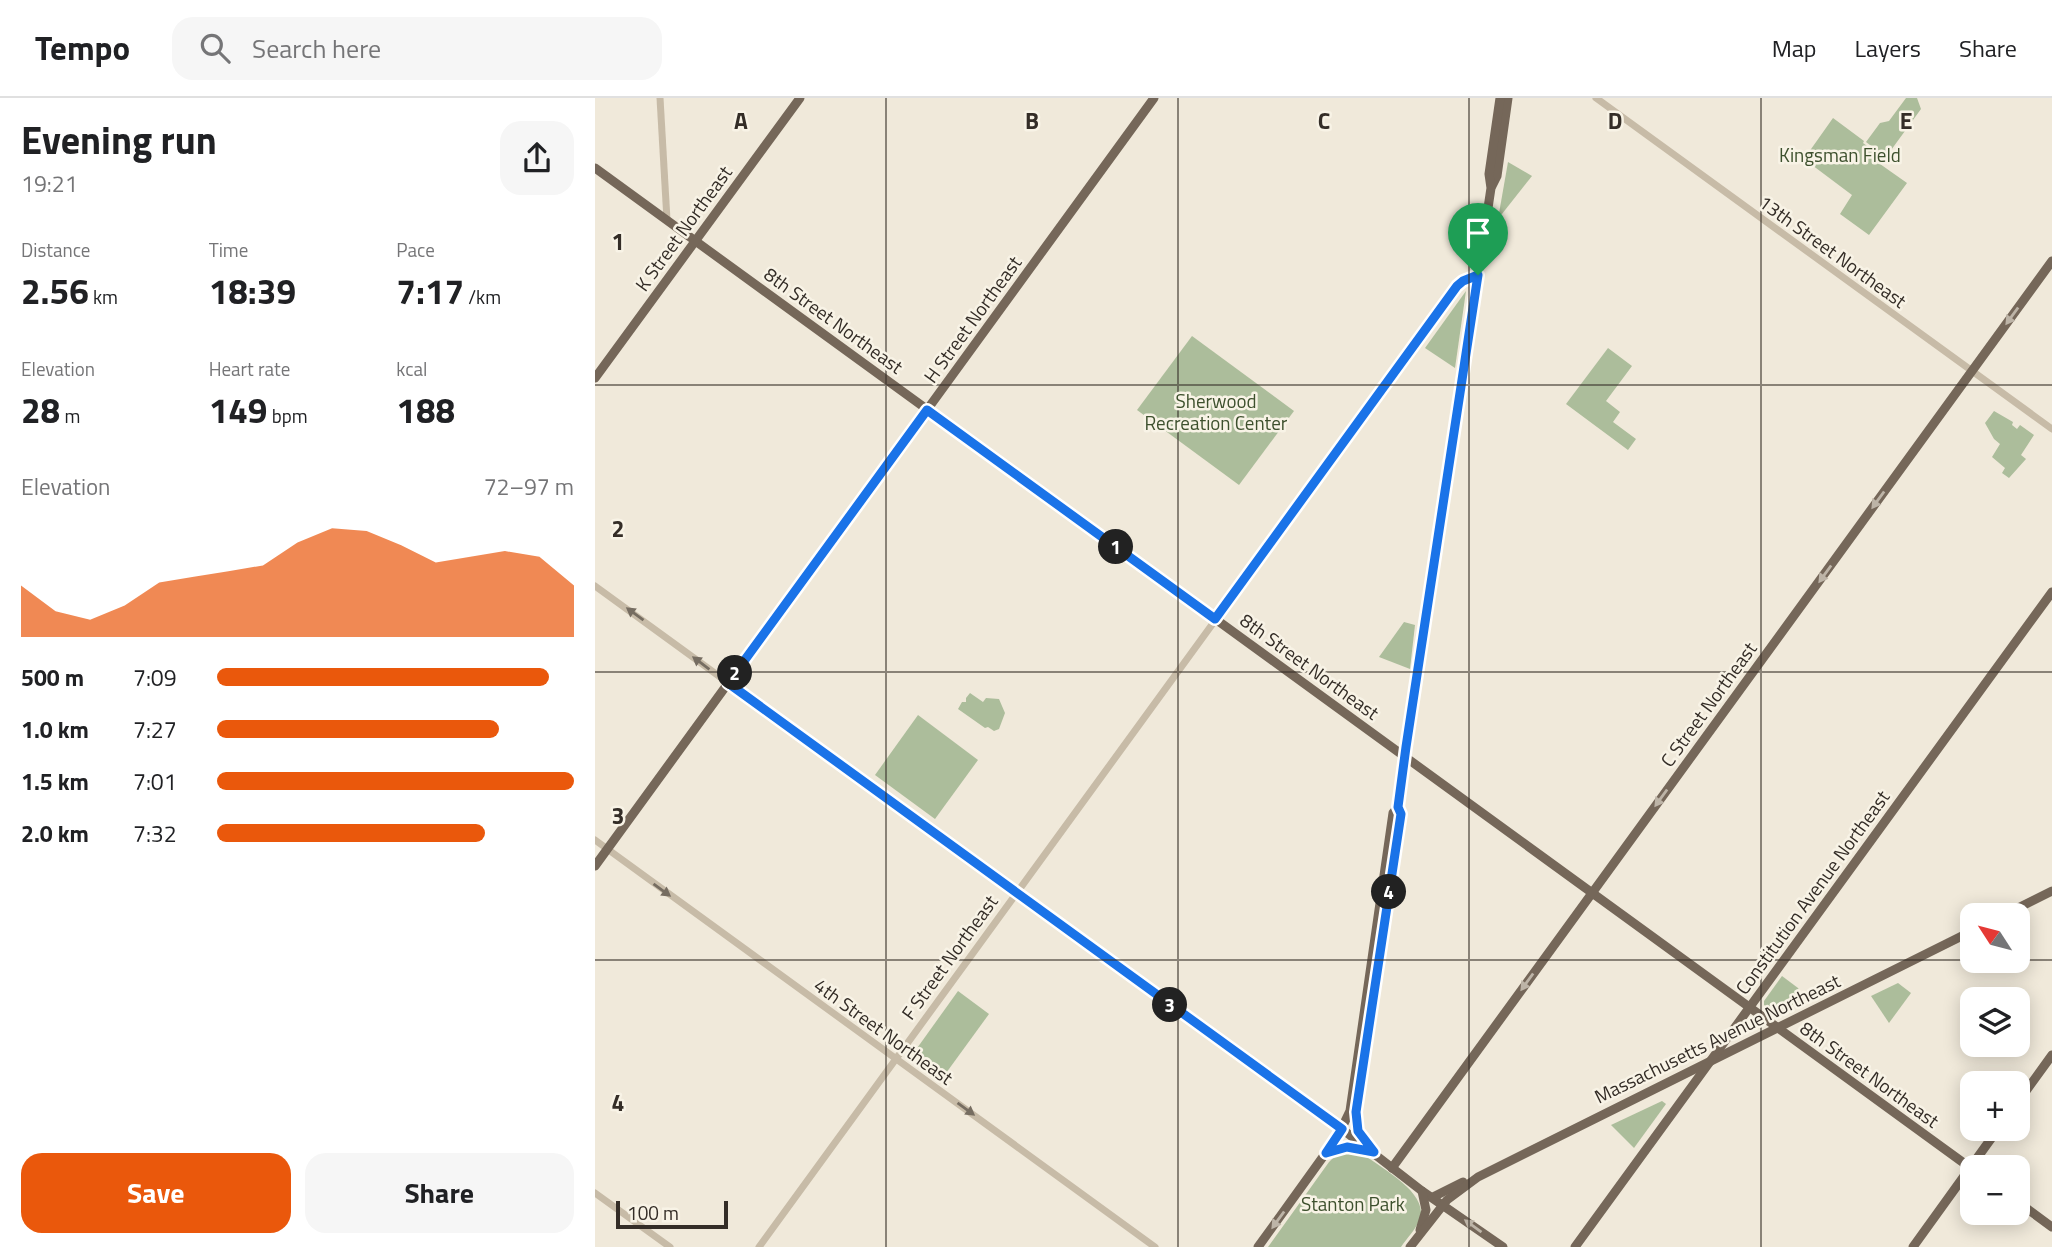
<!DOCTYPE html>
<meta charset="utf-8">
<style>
:root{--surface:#fff;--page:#f6f6f6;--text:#202124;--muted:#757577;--line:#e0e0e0;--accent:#ea580c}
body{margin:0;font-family:"Titillium Web",sans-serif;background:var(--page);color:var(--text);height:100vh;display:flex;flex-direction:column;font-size:26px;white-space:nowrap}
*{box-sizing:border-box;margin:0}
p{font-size:23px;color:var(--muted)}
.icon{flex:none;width:38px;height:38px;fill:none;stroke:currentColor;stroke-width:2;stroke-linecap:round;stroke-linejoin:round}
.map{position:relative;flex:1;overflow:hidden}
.side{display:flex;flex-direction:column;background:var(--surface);width:595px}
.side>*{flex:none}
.needle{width:46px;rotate:306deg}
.buttons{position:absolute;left:1365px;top:805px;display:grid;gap:14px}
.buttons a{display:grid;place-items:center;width:70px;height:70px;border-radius:14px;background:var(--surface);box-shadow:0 4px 18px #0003;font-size:35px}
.scale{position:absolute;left:21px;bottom:18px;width:112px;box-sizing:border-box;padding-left:7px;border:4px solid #342d27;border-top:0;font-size:19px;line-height:24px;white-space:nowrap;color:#342d27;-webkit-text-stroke:5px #f8f3e6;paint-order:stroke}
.pin{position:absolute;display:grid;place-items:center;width:60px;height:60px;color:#fff;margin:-72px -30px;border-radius:50% 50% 50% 0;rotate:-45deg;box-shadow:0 0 7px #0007}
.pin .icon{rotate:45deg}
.km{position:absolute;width:35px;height:35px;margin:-18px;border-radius:50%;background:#222;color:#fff;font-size:19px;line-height:35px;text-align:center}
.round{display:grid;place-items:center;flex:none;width:74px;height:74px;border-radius:21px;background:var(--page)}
.overview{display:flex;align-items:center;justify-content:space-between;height:119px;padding:0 21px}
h1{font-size:38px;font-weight:700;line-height:52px}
.figures{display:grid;grid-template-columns:repeat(3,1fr);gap:10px;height:119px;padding:7px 21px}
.figures div{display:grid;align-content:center}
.figures b{font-size:35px;font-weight:700}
.figures small{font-size:19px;font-weight:400}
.figures p{font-size:19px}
.chart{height:196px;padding:14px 21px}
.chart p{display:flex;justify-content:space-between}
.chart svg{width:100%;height:126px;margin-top:7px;fill:var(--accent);opacity:.7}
.primary-button{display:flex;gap:14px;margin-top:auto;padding:14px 21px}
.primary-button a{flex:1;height:80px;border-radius:21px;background:var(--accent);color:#fff;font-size:28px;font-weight:700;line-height:80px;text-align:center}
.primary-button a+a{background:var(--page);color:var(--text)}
ul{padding:0 21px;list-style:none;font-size:23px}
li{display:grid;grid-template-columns:112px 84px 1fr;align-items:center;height:52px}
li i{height:18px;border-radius:9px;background:var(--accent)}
header{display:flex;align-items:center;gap:42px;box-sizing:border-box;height:98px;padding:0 35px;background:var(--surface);border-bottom:2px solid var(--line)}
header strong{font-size:33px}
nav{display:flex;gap:38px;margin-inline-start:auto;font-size:24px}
.search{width:490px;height:63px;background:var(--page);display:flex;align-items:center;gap:18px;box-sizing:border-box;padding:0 24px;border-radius:21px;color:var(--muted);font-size:26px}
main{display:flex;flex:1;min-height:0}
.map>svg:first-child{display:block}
.park{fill:#acbd9b}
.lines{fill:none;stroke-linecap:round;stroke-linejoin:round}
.minor{stroke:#c7bba7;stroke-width:7}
.major{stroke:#756759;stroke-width:9}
.oneway{fill:#bdb4a7}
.oneway2{fill:#766d61}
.route-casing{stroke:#fff;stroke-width:14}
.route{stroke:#1a73e8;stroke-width:9}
.grid{fill:none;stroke:#342d27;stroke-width:2;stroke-opacity:0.55}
.labels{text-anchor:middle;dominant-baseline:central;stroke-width:5;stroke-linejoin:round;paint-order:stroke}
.park-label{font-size:19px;fill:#3d502d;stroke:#f8f3e6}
.street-label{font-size:19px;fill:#342d27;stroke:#f8f3e6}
.grid-label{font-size:23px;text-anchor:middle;font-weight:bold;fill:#342d27;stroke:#f8f3e6;stroke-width:5;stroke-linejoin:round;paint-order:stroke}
</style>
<header>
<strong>Tempo</strong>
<div class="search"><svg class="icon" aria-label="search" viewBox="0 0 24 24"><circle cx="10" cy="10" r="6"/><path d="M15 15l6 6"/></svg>Search here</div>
<nav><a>Map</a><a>Layers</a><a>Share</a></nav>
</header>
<main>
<section class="side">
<div class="overview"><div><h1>Evening run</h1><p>19:21</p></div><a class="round"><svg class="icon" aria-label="share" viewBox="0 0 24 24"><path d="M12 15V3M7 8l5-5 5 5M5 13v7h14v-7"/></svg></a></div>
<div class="figures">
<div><p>Distance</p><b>2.56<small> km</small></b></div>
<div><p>Time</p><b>18:39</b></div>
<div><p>Pace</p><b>7:17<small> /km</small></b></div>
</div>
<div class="figures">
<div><p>Elevation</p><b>28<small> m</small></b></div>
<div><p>Heart rate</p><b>149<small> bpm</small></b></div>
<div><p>kcal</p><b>188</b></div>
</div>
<div class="chart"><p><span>Elevation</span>72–97 m</p>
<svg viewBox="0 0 160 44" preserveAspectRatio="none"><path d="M0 44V26L10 35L20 38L30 33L40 25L50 23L60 21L70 19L80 11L90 6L100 7L110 12L120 18L130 16L140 14L150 16L160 26V44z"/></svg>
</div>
<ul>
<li><b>500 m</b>7:09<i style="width:93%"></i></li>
<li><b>1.0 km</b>7:27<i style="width:79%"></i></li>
<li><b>1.5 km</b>7:01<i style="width:100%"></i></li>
<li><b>2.0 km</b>7:32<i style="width:75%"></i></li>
</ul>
<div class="primary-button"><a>Save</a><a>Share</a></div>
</section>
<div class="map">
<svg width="1457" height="1149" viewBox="0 0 1457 1149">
<rect width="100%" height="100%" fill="#f0e9da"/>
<g class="park">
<polygon points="1311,0 1322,0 1326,11 1291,59 1271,44 1285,25 1294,23"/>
<polygon points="1238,20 1269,43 1268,45 1279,53 1285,66 1312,85 1274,137 1245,116 1257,97 1209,61"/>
<polygon points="913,64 937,78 903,121"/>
<polygon points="871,193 860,270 830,250"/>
<polygon points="597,238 699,313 644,387 542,312"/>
<polygon points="1013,250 1037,268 1011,303 1025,314 1018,324 1041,341 1033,352 971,306"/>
<polygon points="1399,313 1418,324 1417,327 1422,331 1425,327 1439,337 1426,357 1431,361 1414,380 1407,375 1410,370 1397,359 1405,346 1399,341 1390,325"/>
<polygon points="809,524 820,527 815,571 784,559"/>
<polygon points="375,595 388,604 391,600 404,601 410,615 404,631 399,633 393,629 390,630 363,611 367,604 371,604 371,600"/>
<polygon points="323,617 383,662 340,721 280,677"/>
<polygon points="1187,878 1203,890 1209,901 1181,915 1169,907 1169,903"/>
<polygon points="1303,885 1316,895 1294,925 1276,898"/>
<polygon points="363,893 394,916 346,982 315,960"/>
<polygon points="1067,1003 1071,1006 1039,1050 1016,1027"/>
<path d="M755,1053L765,1054C784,1069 834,1094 825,1121C821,1131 812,1140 806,1149H673L734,1064L741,1057Z"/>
</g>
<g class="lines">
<g class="minor">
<polyline points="65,0 72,122"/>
<polyline points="1001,0 1457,331"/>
<polyline points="0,488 747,1031"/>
<polyline points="0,742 560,1149"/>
<polyline points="0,1095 75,1149"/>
<polyline points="164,1149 817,252"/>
</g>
<g class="major">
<polyline points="0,70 1377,1071"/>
<polyline points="897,88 902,78 913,0"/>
<polyline points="817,252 862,189 868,183 883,177"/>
<polyline points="0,280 205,0"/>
<polyline points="0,768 559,0"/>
<polyline points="1409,817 1457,793"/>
<polyline points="1423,1004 1457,957"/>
<polyline points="747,1031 827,1093 908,1149"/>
<polyline points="779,1054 763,1033 761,1014 806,716 803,709"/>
<polyline points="733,1055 752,1049 773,1053"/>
<polyline points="797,1070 1457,163"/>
<polyline points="838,1099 868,1084"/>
<polyline points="1423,1104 1457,1129"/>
<polyline points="825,1132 831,1112 827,1093"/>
<polyline points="663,1149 743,1038 755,1013 798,715 803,709 809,670 896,90 894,76 905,0"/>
<polyline points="815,1149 852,1102 883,1079 1377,833"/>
<polyline points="980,1149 1457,494"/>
<polyline points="1318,1149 1403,1031"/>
</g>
</g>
<defs><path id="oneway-solid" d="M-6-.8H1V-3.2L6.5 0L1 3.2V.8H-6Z" transform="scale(1.75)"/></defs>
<g class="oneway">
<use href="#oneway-solid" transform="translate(1417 218) rotate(126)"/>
<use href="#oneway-solid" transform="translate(1283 402) rotate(126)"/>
<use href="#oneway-solid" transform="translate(1230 476) rotate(126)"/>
<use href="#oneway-solid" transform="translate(1066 700) rotate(126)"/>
<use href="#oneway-solid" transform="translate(932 884) rotate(126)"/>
<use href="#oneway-solid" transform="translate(683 1122) rotate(126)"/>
<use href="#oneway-solid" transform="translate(878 1128) rotate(-144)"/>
</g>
<g class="oneway2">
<use href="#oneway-solid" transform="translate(40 516) rotate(-144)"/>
<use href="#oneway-solid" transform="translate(106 565) rotate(-143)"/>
<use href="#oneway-solid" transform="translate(67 792) rotate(36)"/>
<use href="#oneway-solid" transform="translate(371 1011) rotate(36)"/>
</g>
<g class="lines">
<g class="route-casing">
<polygon id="route" points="883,177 811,649 803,709 806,716 761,1014 763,1033 779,1054 752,1049 731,1055 747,1031 133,585 332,312 620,521 862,188 868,183"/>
</g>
<use href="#route" class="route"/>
</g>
<path class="grid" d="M291,0V1149M583,0V1149M874,0V1149M1166,0V1149M0,287H1457M0,574H1457M0,862H1377M1423,862H1457"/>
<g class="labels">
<g class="park-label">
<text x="1245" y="56">Kingsman Field</text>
<text x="621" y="302">Sherwood<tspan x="621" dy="22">Recreation Center</tspan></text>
<text x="758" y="1105">Stanton Park</text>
</g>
<g class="street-label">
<text transform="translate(88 130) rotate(-54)">K Street Northeast</text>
<text transform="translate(1238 153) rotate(36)">13th Street Northeast</text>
<text transform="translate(377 221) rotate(-54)">H Street Northeast</text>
<text transform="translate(239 222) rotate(36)">8th Street Northeast</text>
<text transform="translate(715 568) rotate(36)">8th Street Northeast</text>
<text transform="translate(1113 606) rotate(-54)">C Street Northeast</text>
<text transform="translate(1217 794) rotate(-54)">Constitution Avenue Northeast</text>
<text transform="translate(354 859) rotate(-54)">F Street Northeast</text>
<text transform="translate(289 933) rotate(36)">4th Street Northeast</text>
<text transform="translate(1122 940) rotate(-26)">Massachusetts Avenue Northeast</text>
<text transform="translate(1275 976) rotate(36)">8th Street Northeast</text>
</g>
</g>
<g class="grid-label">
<text x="146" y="31">A</text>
<text x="437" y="31">B</text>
<text x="729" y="31">C</text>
<text x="1020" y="31">D</text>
<text x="1311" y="31">E</text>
<text x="23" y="152">1</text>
<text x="23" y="439">2</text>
<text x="23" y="726">3</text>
<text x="23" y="1013">4</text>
</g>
</svg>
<div class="buttons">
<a><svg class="needle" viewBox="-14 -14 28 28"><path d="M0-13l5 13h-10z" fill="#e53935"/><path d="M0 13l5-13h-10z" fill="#757577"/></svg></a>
<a><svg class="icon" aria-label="layers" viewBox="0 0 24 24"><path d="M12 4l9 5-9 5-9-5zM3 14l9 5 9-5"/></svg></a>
<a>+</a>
<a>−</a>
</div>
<div class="scale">100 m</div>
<div class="pin" style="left:883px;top:177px;background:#1e9e55"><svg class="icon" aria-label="arrive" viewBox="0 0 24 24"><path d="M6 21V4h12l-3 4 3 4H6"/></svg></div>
<b class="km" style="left:521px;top:449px">1</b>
<b class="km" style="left:140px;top:575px">2</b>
<b class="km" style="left:575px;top:907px">3</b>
<b class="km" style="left:794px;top:794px">4</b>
</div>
</main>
